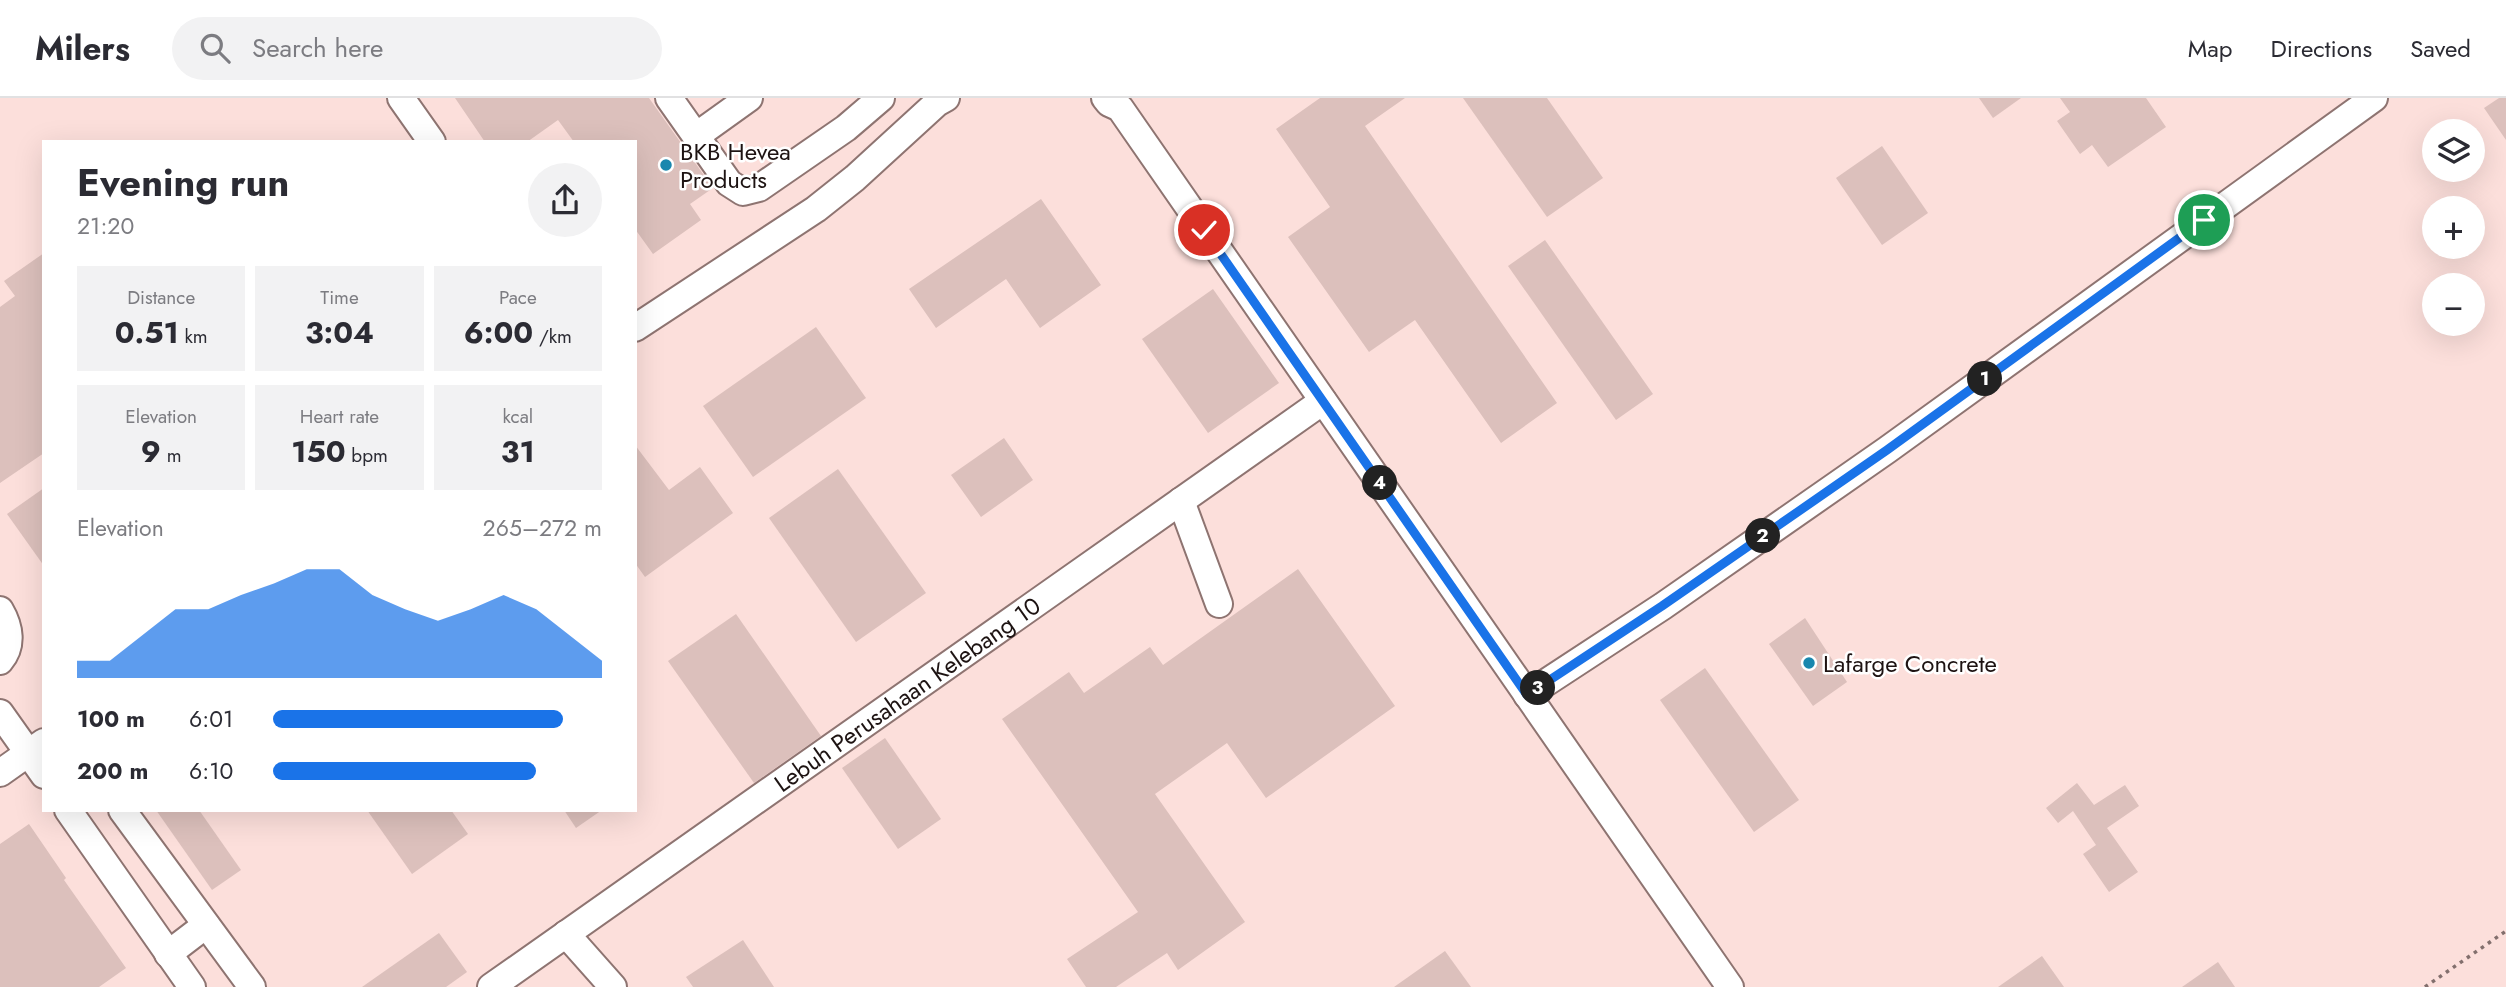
<!DOCTYPE html>
<meta charset="utf-8">
<style>
:root{--surface:#fff;--page:#f2f2f3;--text:#2b2b33;--muted:#7c7c81;--line:#e1e1e2;--accent:#1a73e8}
body{margin:0;font-family:Jost,sans-serif;background:var(--page);color:var(--text);height:100vh;display:flex;flex-direction:column;font-size:26px;white-space:nowrap}
*{box-sizing:border-box;margin:0}
p{font-size:23px;color:var(--muted)}
.icon{flex:none;width:38px;height:38px;fill:none;stroke:currentColor;stroke-width:2;stroke-linecap:round;stroke-linejoin:round}
.map{position:relative;flex:1;overflow:hidden}
.panel{position:absolute;left:42px;top:42px;width:595px;height:672px;display:flex;flex-direction:column;background:var(--surface);border-radius:0px;box-shadow:0 7px 28px #0002}
.panel>*{flex:none}
.tools{position:absolute;left:2422px;top:21px;display:grid;gap:14px}
.tools a{display:grid;place-items:center;width:63px;height:63px;border-radius:50%;background:var(--surface);box-shadow:0 7px 28px #0002;font-size:35px}
.pin{position:absolute;display:grid;place-items:center;width:60px;height:60px;color:#fff;margin:-30px;border:4px solid #fff;border-radius:50%;box-shadow:0 2px 7px #0007}
.km{position:absolute;width:35px;height:35px;margin:-18px;border-radius:50%;background:#222;color:#fff;font-size:19px;line-height:35px;text-align:center}
.round{display:grid;place-items:center;flex:none;width:74px;height:74px;border-radius:37px;background:var(--page)}
.headline{display:flex;align-items:center;justify-content:space-between;height:119px;padding:0 35px}
h1{font-size:38px;font-weight:700;line-height:52px}
.figures{display:grid;grid-template-columns:repeat(3,1fr);gap:10px;height:119px;padding:7px 35px}
.figures div{display:grid;align-content:center;border-radius:0px;background:var(--page);text-align:center}
.figures b{font-size:30px;font-weight:700}
.figures small{font-size:19px;font-weight:400}
.figures p{font-size:19px}
.chart{height:196px;padding:14px 35px}
.chart p{display:flex;justify-content:space-between}
.chart svg{width:100%;height:126px;margin-top:7px;fill:var(--accent);opacity:.7}
ul{padding:0 35px;list-style:none;font-size:23px}
li{display:grid;grid-template-columns:112px 84px 1fr;align-items:center;height:52px}
li i{height:18px;border-radius:9px;background:var(--accent)}
header{display:flex;align-items:center;gap:42px;box-sizing:border-box;height:98px;padding:0 35px;background:var(--surface);border-bottom:2px solid var(--line)}
header strong{font-size:33px}
nav{display:flex;gap:38px;margin-inline-start:auto;font-size:24px}
.search{width:490px;height:63px;background:var(--page);display:flex;align-items:center;gap:18px;box-sizing:border-box;padding:0 24px;border-radius:38px;color:var(--muted);font-size:26px}
.map>svg:first-child{display:block}
.building{fill:#dcc0bc}
.lines{fill:none;stroke-linecap:round;stroke-linejoin:round}
.minor-casing{stroke:#8e7471;stroke-width:30}
.path{stroke:#826f6d;stroke-width:3.5;stroke-dasharray:3.5 5;stroke-linecap:butt}
.minor{stroke:#fff;stroke-width:26}
.route-casing{stroke:#fff;stroke-width:14}
.route{stroke:#1a73e8;stroke-width:9}
.poi-dot{fill:#1987ae;stroke:#fff;stroke-width:2.5}
.labels{text-anchor:middle;dominant-baseline:central;stroke-width:5;stroke-linejoin:round;paint-order:stroke}
.poi-label{font-size:24px;fill:#1d1312;stroke:#fff;text-anchor:start}
.street-label{font-size:24px;fill:#1d1312;stroke:#fff}
</style>
<header>
<strong>Milers</strong>
<div class="search"><svg class="icon" aria-label="search" viewBox="0 0 24 24"><circle cx="10" cy="10" r="6"/><path d="M15 15l6 6"/></svg>Search here</div>
<nav><a>Map</a><a>Directions</a><a>Saved</a></nav>
</header>
<div class="map">
<svg width="2506" height="889" viewBox="0 0 2506 889">
<rect width="100%" height="100%" fill="#fcdfdb"/>
<g class="building">
<polygon points="455,0 649,0 713,90 690,106 701,122 653,156 635,131 635,44 574,44 558,22 527,44 485,44"/>
<polygon points="1320,0 1405,0 1365,28 1557,305 1501,345 1415,222 1369,254 1288,139 1330,109 1276,31"/>
<polygon points="1463,0 1547,0 1603,80 1547,119"/>
<polygon points="1979,0 2021,0 1993,20"/>
<polygon points="2060,0 2146,0 2166,29 2108,69 2092,47 2080,56 2057,23 2070,14"/>
<polygon points="2499,0 2506,0 2506,42 2484,10"/>
<polygon points="1882,48 1928,115 1882,147 1836,80"/>
<polygon points="1041,101 1101,187 1040,230 1006,181 936,230 909,191"/>
<polygon points="1545,142 1653,296 1616,322 1508,168"/>
<polygon points="44,155 44,355 0,385 0,209 15,198 4,183"/>
<polygon points="1213,191 1279,285 1208,335 1142,241"/>
<polygon points="816,229 866,300 753,379 703,308"/>
<polygon points="1004,340 1033,382 981,419 951,377"/>
<polygon points="635,347 669,392 700,369 733,415 645,479 635,465"/>
<polygon points="838,371 926,495 856,544 769,420"/>
<polygon points="44,390 44,468 7,416"/>
<polygon points="1298,471 1395,608 1266,700 1227,645 1155,696 1245,824 1178,872 1167,855 1116,889 1086,889 1067,861 1138,814 1002,621 1069,574 1084,595 1150,549 1163,567"/>
<polygon points="736,516 821,638 754,685 668,563"/>
<polygon points="1805,520 1847,584 1813,608 1769,546"/>
<polygon points="1705,570 1799,702 1754,734 1660,602"/>
<polygon points="885,640 941,721 898,751 842,670"/>
<polygon points="2077,685 2094,707 2125,687 2139,708 2107,730 2138,774 2109,794 2083,756 2096,747 2073,713 2058,725 2046,710"/>
<polygon points="156,712 199,712 241,772 212,792"/>
<polygon points="367,712 451,712 468,736 412,776"/>
<polygon points="564,712 602,712 576,730"/>
<polygon points="29,726 66,780 64,782 126,870 99,889 0,889 0,746"/>
<polygon points="439,835 467,874 446,889 362,889"/>
<polygon points="743,842 774,889 693,889 686,879"/>
<polygon points="1445,853 1471,889 1394,889"/>
<polygon points="2042,858 2064,889 1998,889"/>
<polygon points="2218,864 2235,889 2182,889"/>
</g>
<g class="lines">
<g class="minor-casing">
<g id="minor">
<polyline points="401,0 432,44"/>
<polyline points="669,0 729,85 743,94 759,90 846,30 881,0"/>
<polyline points="1105,0 1109,5 1120,10 1730,889"/>
<polyline points="696,38 749,0"/>
<polyline points="635,230 816,111 855,80 937,5 946,0"/>
<polyline points="1181,403 1219,506"/>
<path d="M0,512C10,529 13,548 0,563"/>
<polyline points="1527,597 1663,508 1887,352 2374,0"/>
<polyline points="0,615 44,677"/>
<polyline points="0,675 44,644"/>
<polyline points="68,712 192,889"/>
<polyline points="122,712 252,889"/>
<polyline points="566,836 613,889"/>
<polyline points="168,856 206,827"/>
<path id="s1" d="M491,889L1323,303"/>
</g>
</g>
<polyline class="path" points="2425,889 2506,833"/>
<use href="#minor" class="minor"/>
</g>
<g class="lines">
<g class="route-casing">
<polyline id="route" points="1204,132 1527,597 1662,508 1887,352 2204,122"/>
</g>
<use href="#route" class="route"/>
</g>
<g class="poi-dot">
<circle cx="666" cy="67" r="7"/>
<circle cx="1809" cy="565" r="7"/>
</g>
<g class="labels">
<g class="poi-label">
<text x="680" y="53">BKB Hevea<tspan x="680" dy="28">Products</tspan></text>
<text x="1823" y="565">Lafarge Concrete</text>
</g>
<g class="street-label">
<text stroke="none"><textPath href="#s1" startOffset="509">Lebuh Perusahaan Kelebang 10</textPath></text>
</g>
</g>
</svg>
<div class="tools">
<a><svg class="icon" aria-label="layers" viewBox="0 0 24 24"><path d="M12 4l9 5-9 5-9-5zM3 14l9 5 9-5"/></svg></a>
<a>+</a>
<a>−</a>
</div>
<div class="pin" style="left:2204px;top:122px;background:#1e9e55"><svg class="icon" aria-label="arrive" viewBox="0 0 24 24"><path d="M6 21V4h12l-3 4 3 4H6"/></svg></div>
<div class="pin" style="left:1204px;top:132px;background:#d93025"><svg class="icon" aria-label="check" viewBox="0 0 24 24"><path d="M5 12l5 5 9-10"/></svg></div>
<b class="km" style="left:1985px;top:281px">1</b>
<b class="km" style="left:1763px;top:438px">2</b>
<b class="km" style="left:1538px;top:590px">3</b>
<b class="km" style="left:1380px;top:385px">4</b>
<section class="panel">
<div class="headline"><div><h1>Evening run</h1><p>21:20</p></div><a class="round"><svg class="icon" aria-label="share" viewBox="0 0 24 24"><path d="M12 15V3M7 8l5-5 5 5M5 13v7h14v-7"/></svg></a></div>
<div class="figures">
<div><p>Distance</p><b>0.51<small> km</small></b></div>
<div><p>Time</p><b>3:04</b></div>
<div><p>Pace</p><b>6:00<small> /km</small></b></div>
</div>
<div class="figures">
<div><p>Elevation</p><b>9<small> m</small></b></div>
<div><p>Heart rate</p><b>150<small> bpm</small></b></div>
<div><p>kcal</p><b>31</b></div>
</div>
<div class="chart"><p><span>Elevation</span>265–272 m</p>
<svg viewBox="0 0 160 44" preserveAspectRatio="none"><path d="M0 44V38L10 38L20 29L30 20L40 20L50 15L60 11L70 6L80 6L90 15L100 20L110 24L120 20L130 15L140 20L150 29L160 38V44z"/></svg>
</div>
<ul>
<li><b>100 m</b>6:01<i style="width:88%"></i></li>
<li><b>200 m</b>6:10<i style="width:80%"></i></li>
</ul>
</section>
</div>
